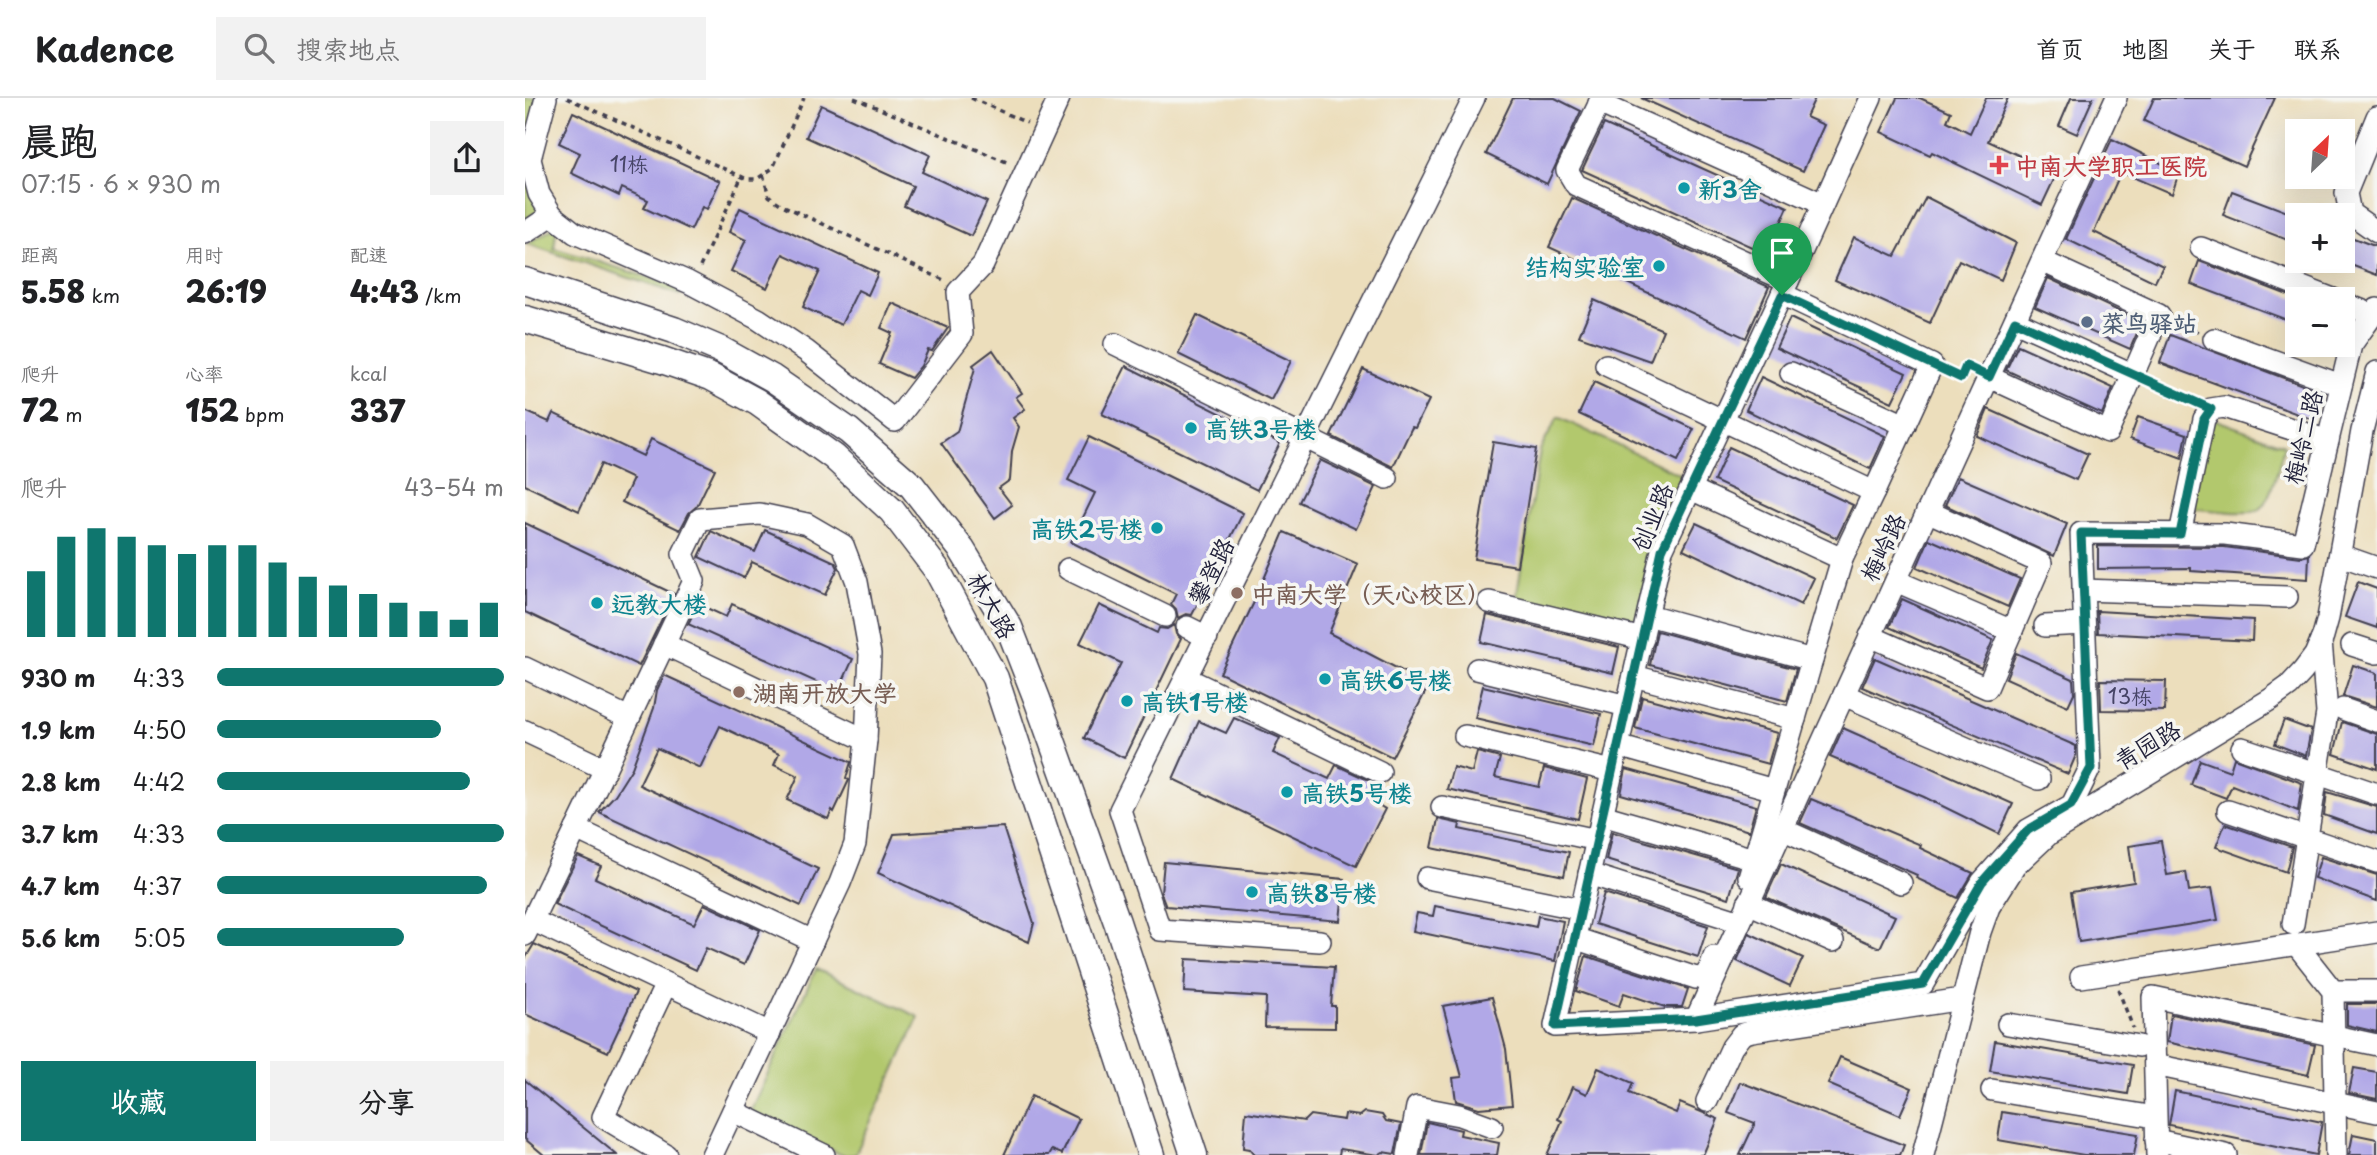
<!DOCTYPE html>
<html lang="zh">
<meta charset="utf-8">
<style>
:root{--surface:#fff;--page:#f2f2f2;--text:#202124;--muted:#757577;--line:#e0e0e0;--accent:#0f766e}
body{margin:0;font-family:"Playpen Sans","LXGW WenKai TC",sans-serif;background:var(--page);color:var(--text);height:100vh;display:flex;flex-direction:column;font-size:26px;white-space:nowrap}
*{box-sizing:border-box;margin:0}
p{font-size:23px;color:var(--muted)}
.icon{flex:none;width:38px;height:38px;fill:none;stroke:currentColor;stroke-width:2;stroke-linecap:round;stroke-linejoin:round}
.map{position:relative;flex:1;overflow:hidden}
.panel{display:flex;flex-direction:column;background:var(--surface);width:525px}
.panel>*{flex:none}
.needle{width:46px;rotate:25deg}
.buttons{position:absolute;left:1760px;top:21px;display:grid;gap:14px}
.buttons a{display:grid;place-items:center;width:70px;height:70px;border-radius:0px;background:var(--surface);box-shadow:0 7px 28px #0002;font-size:35px}
.pin{position:absolute;display:grid;place-items:center;width:60px;height:60px;color:#fff;margin:-72px -30px;border-radius:50% 50% 50% 0;rotate:-45deg;box-shadow:0 0 7px #0007}
.pin .icon{rotate:45deg}
.round{display:grid;place-items:center;flex:none;width:74px;height:74px;border-radius:0px;background:var(--page)}
.summary{display:flex;align-items:center;justify-content:space-between;height:119px;padding:0 21px}
h1{font-size:38px;font-weight:800;line-height:52px}
.stats{display:grid;grid-template-columns:repeat(3,1fr);gap:10px;height:119px;padding:7px 21px}
.stats div{display:grid;align-content:center}
.stats b{font-size:30px;font-weight:800}
.stats small{font-size:19px;font-weight:400}
.stats p{font-size:19px}
.chart{height:196px;padding:14px 21px}
.chart p{display:flex;justify-content:space-between}
.chart svg{width:100%;height:126px;margin-top:7px;stroke:var(--accent);stroke-width:6}
.cta{display:flex;gap:14px;margin-top:auto;padding:14px 21px}
.cta a{flex:1;height:80px;border-radius:0px;background:var(--accent);color:#fff;font-size:28px;font-weight:800;line-height:80px;text-align:center}
.cta a+a{background:var(--page);color:var(--text)}
ul{padding:0 21px;list-style:none;font-size:23px}
li{display:grid;grid-template-columns:112px 84px 1fr;align-items:center;height:52px}
li i{height:18px;border-radius:9px;background:var(--accent)}
header{display:flex;align-items:center;gap:42px;box-sizing:border-box;height:98px;padding:0 35px;background:var(--surface);border-bottom:2px solid var(--line)}
header strong{font-size:33px}
nav{display:flex;gap:38px;margin-inline-start:auto;font-size:24px}
.search{width:490px;height:63px;background:var(--page);display:flex;align-items:center;gap:18px;box-sizing:border-box;padding:0 24px;border-radius:0px;color:var(--muted);font-size:26px}
main{display:flex;flex:1;min-height:0}
.map>svg:first-child{display:block}
.green{fill:#b2c86d;stroke:#6a7554;stroke-width:2}
.building{fill:#b1a8e7}
.lines{fill:none;stroke-linecap:round;stroke-linejoin:round}
.minor-casing{stroke:#403e4e;stroke-width:24}
.major-casing{stroke:#403e4e;stroke-width:29}
.path{stroke:#403e4e;stroke-width:3.5;stroke-dasharray:5 5;stroke-linecap:butt}
.minor{stroke:#fff;stroke-width:21}
.major{stroke:#fff;stroke-width:26}
.route-casing{stroke:#fff;stroke-width:14}
.route{stroke:#0f766e;stroke-width:9}
.health-dot{fill:#e0444e;stroke:#f6f6f2;stroke-width:2.5}
.culture-dot{fill:#0f9aa8;stroke:#f6f6f2;stroke-width:2.5}
.service-dot{fill:#5c6f8a;stroke:#f6f6f2;stroke-width:2.5}
.education-dot{fill:#8d6e63;stroke:#f6f6f2;stroke-width:2.5}
.labels{text-anchor:middle;dominant-baseline:central;stroke-width:7;stroke-linejoin:round;paint-order:stroke}
.number-label{font-size:21px;fill:#464466}
.health-label{font-size:24px;font-weight:bold;fill:#be3a42;stroke:#f6f6f2;text-anchor:start}
.culture-label{font-size:24px;font-weight:bold;fill:#0d838f;stroke:#f6f6f2;text-anchor:start}
.service-label{font-size:24px;font-weight:bold;fill:#4e5e75;stroke:#f6f6f2;text-anchor:start}
.street-label{font-size:24px;fill:#22223b;stroke:#f6f6f2}
.education-label{font-size:24px;font-weight:bold;fill:#785e54;stroke:#f6f6f2;text-anchor:start}
</style>
<header>
<strong>Kadence</strong>
<div class="search"><svg class="icon" aria-label="search" viewBox="0 0 24 24"><circle cx="10" cy="10" r="6"/><path d="M15 15l6 6"/></svg>搜索地点</div>
<nav><a>首页</a><a>地图</a><a>关于</a><a>联系</a></nav>
</header>
<main>
<section class="panel">
<div class="summary"><div><h1>晨跑</h1><p>07:15 · 6 × 930 m</p></div><a class="round"><svg class="icon" aria-label="share" viewBox="0 0 24 24"><path d="M12 15V3M7 8l5-5 5 5M5 13v7h14v-7"/></svg></a></div>
<div class="stats">
<div><p>距离</p><b>5.58<small> km</small></b></div>
<div><p>用时</p><b>26:19</b></div>
<div><p>配速</p><b>4:43<small> /km</small></b></div>
</div>
<div class="stats">
<div><p>爬升</p><b>72<small> m</small></b></div>
<div><p>心率</p><b>152<small> bpm</small></b></div>
<div><p>kcal</p><b>337</b></div>
</div>
<div class="chart"><p><span>爬升</span>43–54 m</p>
<svg viewBox="0 0 160 44" preserveAspectRatio="none"><path d="M5 44V21M15 44V9M25 44V6M35 44V9M45 44V12M55 44V15M65 44V12M75 44V12M85 44V18M95 44V23M105 44V26M115 44V29M125 44V32M135 44V35M145 44V38M155 44V32"/></svg>
</div>
<ul>
<li><b>930 m</b>4:33<i style="width:100%"></i></li>
<li><b>1.9 km</b>4:50<i style="width:78%"></i></li>
<li><b>2.8 km</b>4:42<i style="width:88%"></i></li>
<li><b>3.7 km</b>4:33<i style="width:100%"></i></li>
<li><b>4.7 km</b>4:37<i style="width:94%"></i></li>
<li><b>5.6 km</b>5:05<i style="width:65%"></i></li>
</ul>
<div class="cta"><a>收藏</a><a>分享</a></div>
</section>
<div class="map">
<svg width="1852" height="1057" viewBox="0 0 1852 1057">
<rect width="100%" height="100%" fill="#f6f6f2"/>
<filter id="ink" filterUnits="userSpaceOnUse"><feTurbulence type="fractalNoise" baseFrequency=".0143" numOctaves="2"/><feDisplacementMap in="SourceGraphic" scale="14" xChannelSelector="R" yChannelSelector="G"/><feConvolveMatrix kernelMatrix="1 2 1 2 8 2 1 2 1" color-interpolation-filters="sRGB"/></filter>
<filter id="wash" filterUnits="userSpaceOnUse"><feTurbulence type="fractalNoise" baseFrequency=".00686" numOctaves="4" result="noise"/><feDisplacementMap in="SourceGraphic" scale="28" xChannelSelector="R" yChannelSelector="G"/><feGaussianBlur stdDeviation="1.57" result="paint"/><feColorMatrix in="noise" values="0 0 0 0 0 0 0 0 0 0 0 0 0 0 0 0 0 1.4 0 .05"/><feComposite in="paint" operator="in"/></filter>
<g filter="url(#wash)">
<rect width="100%" height="100%" fill="#ecdebc"/>
<g class="green">
<polygon points="0,0 23,0 10,53 26,105 0,122"/>
<polygon points="32,128 29,150 157,190 155,197 2,146"/>
<polygon points="1033,319 1160,379 1112,529 991,502 1015,352"/>
<path d="M1686,320L1759,347C1755,363 1746,407 1731,413C1721,417 1676,411 1663,410Z"/>
<polygon points="291,871 394,919 330,1057 317,1057 225,1014"/>
</g>
<g id="blocks">
<g class="building">
<polygon points="988,0 1030,0 1056,13 1022,86 961,56"/>
<polygon points="1116,0 1290,0 1281,19 1299,27 1278,73"/>
<polygon points="1372,0 1395,0 1426,14 1422,23 1445,35 1461,0 1483,0 1463,43 1532,75 1517,107 1407,54 1405,57 1356,34"/>
<polygon points="1546,0 1568,0 1552,36 1534,28"/>
<polygon points="1629,0 1750,0 1719,68 1619,23"/>
<polygon points="296,7 405,57 397,74 462,104 446,138 379,108 388,88 281,39"/>
<polygon points="48,14 195,83 182,111 177,109 166,132 119,110 123,102 97,90 94,98 46,75 55,55 34,45"/>
<polygon points="1079,26 1263,109 1242,156 1057,72"/>
<polygon points="1587,41 1654,74 1647,96 1596,74 1569,134 1638,168 1630,184 1541,141"/>
<polygon points="1707,93 1773,118 1773,146 1698,117"/>
<polygon points="1401,99 1491,145 1476,182 1434,162 1405,225 1310,182 1329,139 1370,158"/>
<polygon points="1047,100 1244,189 1221,240 1024,149"/>
<polygon points="215,110 353,175 343,197 333,192 316,227 278,209 295,173 258,156 242,190 206,173 221,142 204,134"/>
<polygon points="1818,136 1852,149 1852,177 1818,164"/>
<polygon points="1674,163 1773,201 1773,226 1666,186"/>
<polygon points="1523,180 1617,224 1605,251 1510,209"/>
<polygon points="1069,202 1138,232 1125,263 1054,238"/>
<polygon points="367,205 423,230 407,253 403,252 396,268 386,280 354,266 367,235 356,230"/>
<polygon points="672,217 766,263 746,302 653,256"/>
<polygon points="1265,220 1381,275 1367,304 1251,250"/>
<polygon points="1645,237 1796,294 1786,321 1635,265"/>
<polygon points="1493,247 1588,290 1577,316 1481,272"/>
<polygon points="468,252 497,295 491,299 500,311 488,320 494,329 487,353 485,382 474,390 487,407 470,420 416,345 432,334 450,270 448,267"/>
<polygon points="601,268 755,345 732,392 577,316"/>
<polygon points="838,271 904,302 890,330 887,329 868,369 806,338"/>
<polygon points="1236,279 1360,338 1345,371 1221,312"/>
<polygon points="1069,284 1169,331 1153,363 1054,316"/>
<polygon points="1463,311 1563,356 1551,382 1452,338"/>
<polygon points="0,313 24,324 28,315 118,358 126,341 190,371 172,408 164,415 155,432 97,404 108,381 76,366 54,413 0,387"/>
<polygon points="1613,319 1662,336 1657,360 1605,341"/>
<polygon points="564,339 718,415 667,517 661,516 653,520 651,511 646,506 651,496 546,444 570,395 543,382"/>
<polygon points="968,344 1011,351 992,468 949,461"/>
<polygon points="1204,349 1328,407 1312,440 1189,383"/>
<polygon points="795,362 851,389 831,431 774,404"/>
<polygon points="1433,379 1542,426 1529,458 1420,407"/>
<polygon points="0,425 149,496 114,568 0,514"/>
<polygon points="1171,425 1289,480 1276,507 1158,451"/>
<polygon points="240,432 310,464 313,470 300,497 227,464 219,480 174,459 186,433 230,454"/>
<polygon points="759,434 833,466 804,535 904,587 867,659 695,575 730,502"/>
<polygon points="1404,441 1495,481 1483,509 1392,469"/>
<polygon points="1573,448 1699,449 1776,459 1784,457 1783,481 1666,473 1666,470 1573,471"/>
<polygon points="1833,484 1852,491 1852,530 1820,519"/>
<polygon points="1377,501 1468,542 1456,570 1364,529"/>
<polygon points="173,506 201,519 207,506 328,561 313,594 163,526"/>
<polygon points="574,507 632,535 634,530 642,531 649,527 651,536 656,541 599,660 559,640 596,565 555,545"/>
<polygon points="1572,513 1728,522 1727,543 1573,535"/>
<polygon points="962,517 1094,549 1088,575 956,544"/>
<polygon points="1132,533 1271,571 1262,603 1125,567"/>
<polygon points="1491,555 1548,581 1549,595 1543,608 1481,580"/>
<polygon points="1350,560 1551,648 1551,657 1543,676 1337,589"/>
<polygon points="1828,567 1852,575 1852,609 1818,598"/>
<polygon points="139,577 326,664 321,680 324,682 309,714 307,712 303,721 262,702 273,678 249,667 254,656 195,628 175,670 132,650 114,687 293,771 276,808 74,714 90,697 107,670 129,610 132,592"/>
<polygon points="1575,582 1641,583 1640,613 1576,612"/>
<polygon points="958,588 1076,616 1069,648 950,620"/>
<polygon points="1117,599 1252,635 1243,666 1110,630"/>
<polygon points="709,620 755,640 748,655 804,681 811,667 854,687 845,702 860,711 831,768 648,681 674,623 701,635"/>
<polygon points="1759,622 1786,632 1781,658 1750,646"/>
<polygon points="1817,624 1852,636 1852,671 1809,656"/>
<polygon points="1318,630 1488,706 1474,736 1399,699 1305,659"/>
<polygon points="952,654 975,660 970,679 1014,689 1019,670 1062,681 1053,721 922,691 928,669 947,674"/>
<polygon points="1709,660 1777,685 1773,713 1707,687 1701,700 1666,687 1675,662 1705,673"/>
<polygon points="1101,671 1231,708 1224,733 1096,696"/>
<polygon points="1802,694 1852,709 1852,736 1799,717"/>
<polygon points="1286,701 1396,747 1395,750 1448,775 1433,800 1391,780 1392,777 1275,725"/>
<polygon points="913,721 935,726 934,731 1044,754 1039,778 907,750"/>
<polygon points="1700,726 1767,749 1761,774 1691,749"/>
<polygon points="478,729 509,825 504,844 353,775 369,736"/>
<polygon points="1087,734 1213,770 1204,800 1081,762"/>
<polygon points="1636,743 1642,777 1661,774 1664,793 1687,790 1693,822 1554,844 1546,794 1609,784 1604,748"/>
<polygon points="53,758 76,768 70,780 169,826 179,806 235,832 219,867 181,850 171,872 29,806"/>
<polygon points="1796,759 1852,777 1852,803 1789,780"/>
<polygon points="639,764 819,781 815,823 641,808 636,795"/>
<polygon points="1256,766 1370,818 1355,850 1241,799"/>
<polygon points="1079,795 1183,828 1173,859 1070,826"/>
<polygon points="910,808 1011,829 1013,818 1038,823 1030,863 888,833 892,815 908,818"/>
<polygon points="1224,835 1278,860 1265,888 1212,863"/>
<polygon points="9,846 111,894 83,954 0,916 0,861"/>
<polygon points="1061,858 1163,891 1157,909 1140,909 1099,895 1094,908 1051,893"/>
<polygon points="661,861 809,869 806,908 810,908 810,930 740,929 741,899 659,894"/>
<polygon points="967,899 981,951 987,1007 954,1010 931,1003 928,980 937,979 918,908"/>
<polygon points="1822,906 1852,906 1852,934 1822,927"/>
<polygon points="1646,916 1790,947 1783,977 1642,944"/>
<polygon points="1470,943 1608,967 1603,996 1465,973"/>
<polygon points="1315,959 1387,990 1375,1017 1303,986"/>
<polygon points="1073,970 1108,985 1104,995 1151,1015 1155,1005 1193,1021 1178,1057 1022,1057 1037,1023 1033,1021 1047,989 1062,996"/>
<polygon points="1829,970 1852,974 1852,1001 1824,995"/>
<polygon points="0,982 92,1057 19,1057 0,1041"/>
<polygon points="1215,984 1379,1047 1375,1057 1215,1057 1230,1025 1203,1015"/>
<polygon points="1650,993 1797,1024 1791,1057 1644,1027"/>
<polygon points="506,998 554,1021 537,1056 527,1052 524,1057 479,1057"/>
<polygon points="721,1014 779,1023 785,1017 819,1022 820,1016 835,1018 840,1014 857,1017 861,1023 876,1026 870,1056 858,1054 853,1057 815,1051 814,1057 729,1057 724,1051 718,1050"/>
<polygon points="1477,1014 1613,1036 1609,1057 1559,1057 1473,1042"/>
<polygon points="902,1024 936,1032 935,1037 974,1045 972,1057 896,1057"/>
<polygon points="1828,1036 1852,1041 1852,1057 1824,1057"/>
</g>
</g>
</g>
<g filter="url(#ink)">
<use href="#blocks" fill-opacity="0" stroke="#403e4e" stroke-width="2"/>
<g class="lines">
<g class="minor-casing">
<g id="minor">
<polyline points="21,0 5,61 14,96 27,117 50,135 163,184 233,221 281,253 370,323 437,236 433,194 458,167 534,0"/>
<polyline points="1077,0 1042,72 1051,87 1263,183"/>
<polyline points="1346,0 1271,166 1137,452 1030,928 1171,921 1398,886 1457,784 1503,732 1547,707 1565,670 1556,435 1700,436 1778,446 1826,247 1852,211"/>
<polyline points="1074,5 1298,106"/>
<polyline points="1852,19 1821,95 1825,115 1852,134"/>
<polyline points="0,135 27,117"/>
<polyline points="1676,150 1808,201"/>
<polyline points="1818,205 1848,217"/>
<polyline points="1490,223 1607,276"/>
<polyline points="1689,241 1816,287"/>
<polyline points="590,246 862,380"/>
<polyline points="1081,267 1349,394 1407,267 1257,196"/>
<polyline points="1266,275 1380,327"/>
<polyline points="1464,279 1583,334 1634,217 1517,163"/>
<polyline points="1166,391 1317,461"/>
<polyline points="1655,436 1679,321 1686,311 1699,309 1803,343"/>
<polyline points="1815,457 1852,470"/>
<polyline points="543,471 640,518"/>
<polyline points="1371,483 1487,533"/>
<polyline points="1558,492 1762,499"/>
<polyline points="964,504 1118,541"/>
<polyline points="1123,517 1287,562 1317,461 1349,394"/>
<polyline points="1520,528 1559,526"/>
<polyline points="662,529 682,539"/>
<polyline points="1345,538 1462,590 1516,465 1402,413"/>
<polyline points="139,546 341,642"/>
<polyline points="1827,547 1852,555"/>
<polyline points="0,570 104,620"/>
<polyline points="952,571 1102,608"/>
<polyline points="1109,578 1270,621"/>
<polyline points="661,580 855,674"/>
<polyline points="1319,597 1448,653"/>
<polyline points="1818,611 1852,623"/>
<polyline points="0,633 80,671 169,483 158,456 175,421 235,416 282,426 318,447 332,484 345,556 341,642 330,746 315,785 187,1057"/>
<polyline points="940,638 1087,673"/>
<polyline points="1093,648 1249,692"/>
<polyline points="1717,650 1852,696"/>
<polyline points="1455,656 1514,681"/>
<polyline points="917,709 1072,742"/>
<polyline points="1703,713 1852,764"/>
<polyline points="1077,717 1229,761"/>
<polyline points="51,731 288,843"/>
<polyline points="1257,731 1376,785"/>
<polyline points="1064,776 1206,821"/>
<polyline points="1224,779 1287,562"/>
<polyline points="902,780 1056,811"/>
<polyline points="1223,805 1308,843"/>
<polyline points="7,822 245,935"/>
<polyline points="1768,826 1802,615 1796,543"/>
<polyline points="0,837 80,671"/>
<path d="M1049,840L1171,880C1183,880 1185,869 1189,859"/>
<polyline points="795,843 635,832 595,712 949,0"/>
<polyline points="1771,846 1808,893 1811,1057"/>
<polyline points="1556,879 1852,834"/>
<polyline points="141,886 78,1019 141,1057"/>
<polyline points="1808,893 1852,893"/>
<polyline points="1171,921 1591,0"/>
<polyline points="1483,926 1614,948"/>
<polyline points="1630,967 1852,1014"/>
<polyline points="1467,992 1630,1019"/>
<polyline points="1182,1003 1207,949 1217,936 1227,933 1437,901"/>
<polyline points="208,1013 299,1057"/>
<polyline points="1631,1042 1701,1057"/>
<polyline points="883,1057 892,1009 934,1017 967,1029"/>
<polyline points="1398,1057 1455,834 1464,809 1490,768 1524,736 1746,601 1764,588 1778,573 1790,557 1798,538 1803,520 1837,333 1852,274"/>
<polyline points="1632,1057 1628,899 1852,947"/>
</g>
</g>
<g class="major-casing">
<g id="major">
<polyline points="0,183 149,232 196,252 247,280 324,333 387,388 437,452 484,529 512,601 592,824 669,1057"/>
<polyline points="0,221 137,262 186,279 232,304 309,359 367,413 412,472 470,580 626,1057"/>
</g>
</g>
<g class="path">
<polyline points="42,0 222,81 232,81 248,70 279,0"/>
<polyline points="329,0 484,65"/>
<polyline points="446,0 502,25"/>
<polyline points="238,77 244,98 257,107 421,183"/>
<polyline points="175,169 217,78"/>
<polyline points="1650,224 1675,235"/>
<polyline points="1424,275 1436,280 1441,268 1449,272"/>
<polyline points="1625,284 1669,304"/>
<polyline points="1593,891 1608,930"/>
</g>
<use href="#minor" class="minor"/>
<use href="#major" class="major"/>
</g>
</g>
<g class="lines" filter="url(#ink)">
<g class="route-casing">
<polygon id="route" points="1257,197 1436,280 1441,268 1464,279 1490,223 1686,311 1679,321 1655,436 1556,435 1566,670 1546,707 1503,732 1457,784 1398,886 1171,921 1030,928 1137,452"/>
</g>
<use href="#route" class="route"/>
</g>
<path class="health-dot" d="M1470.5 56.5h7v7h7v7h-7v7h-7v-7h-7v-7h7z"/>
<g class="culture-dot">
<circle cx="1159" cy="90" r="7"/>
<circle cx="1134" cy="168" r="7"/>
<circle cx="666" cy="330" r="7"/>
<circle cx="632" cy="430" r="7"/>
<circle cx="72" cy="505" r="7"/>
<circle cx="800" cy="581" r="7"/>
<circle cx="602" cy="603" r="7"/>
<circle cx="762" cy="694" r="7"/>
<circle cx="727" cy="794" r="7"/>
</g>
<circle class="service-dot" cx="1562" cy="224" r="7"/>
<g class="education-dot">
<circle cx="712" cy="495" r="7"/>
<circle cx="214" cy="594" r="7"/>
</g>
<g class="labels">
<g class="number-label">
<text x="104" y="65">11栋</text>
<text x="1605" y="597">13栋</text>
</g>
<g class="health-label">
<text x="1490" y="67">中南大学职工医院</text>
</g>
<g class="culture-label">
<text x="1173" y="90">新3舍</text>
<text x="1120" y="168" text-anchor="end">结构实验室</text>
<text x="680" y="330">高铁3号楼</text>
<text x="618" y="430" text-anchor="end">高铁2号楼</text>
<text x="86" y="505">远教大楼</text>
<text x="814" y="581">高铁6号楼</text>
<text x="616" y="603">高铁1号楼</text>
<text x="776" y="694">高铁5号楼</text>
<text x="741" y="794">高铁8号楼</text>
</g>
<g class="service-label">
<text x="1576" y="224">菜鸟驿站</text>
</g>
<g class="street-label">
<text transform="translate(1777 339) rotate(-77)">梅岭二路</text>
<text transform="translate(1126 419) rotate(-68)">创业路</text>
<text transform="translate(1357 449) rotate(-65)">梅岭路</text>
<text transform="translate(685 473) rotate(-63)">攀登路</text>
<text transform="translate(468 507) rotate(61)">林大路</text>
<text transform="translate(1622 646) rotate(-31)">青园路</text>
</g>
<g class="education-label">
<text x="726" y="495">中南大学（天心校区）</text>
<text x="228" y="594">湖南开放大学</text>
</g>
</g>
</svg>
<div class="buttons">
<a><svg class="needle" viewBox="-14 -14 28 28"><path d="M0-13l5 13h-10z" fill="#e53935"/><path d="M0 13l5-13h-10z" fill="#757577"/></svg></a>
<a>+</a>
<a>−</a>
</div>
<div class="pin" style="left:1257px;top:197px;background:#1e9e55"><svg class="icon" aria-label="arrive" viewBox="0 0 24 24"><path d="M6 21V4h12l-3 4 3 4H6"/></svg></div>
</div>
</main>
